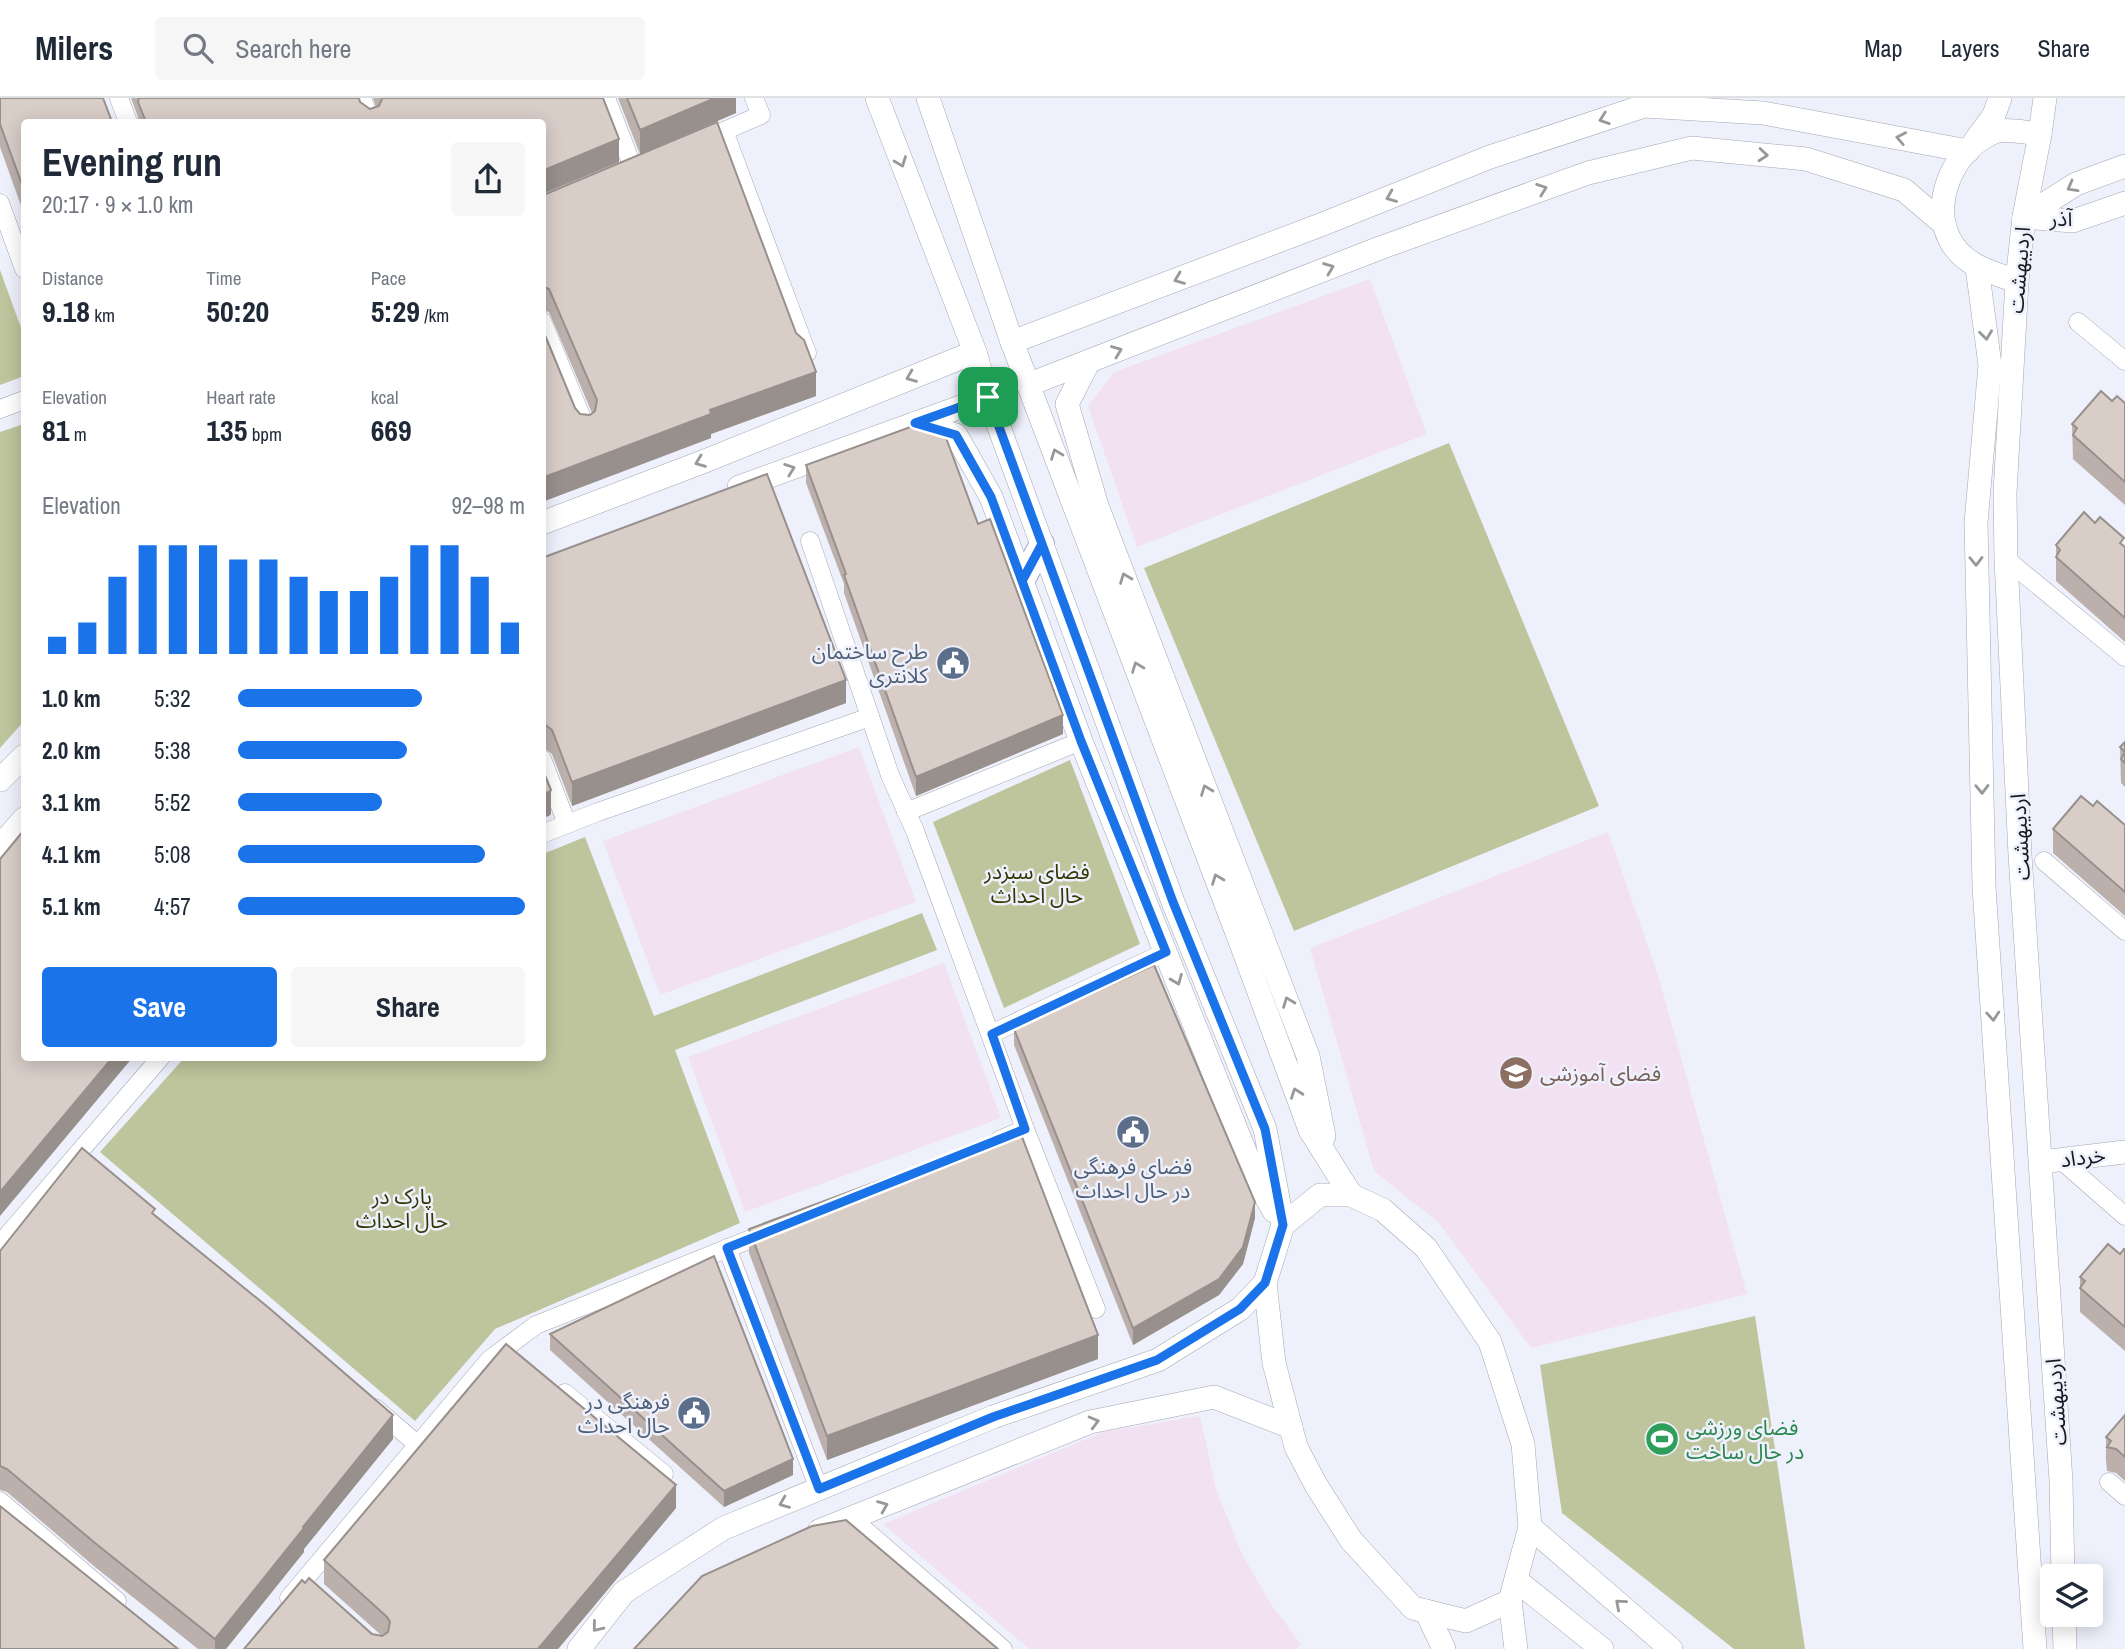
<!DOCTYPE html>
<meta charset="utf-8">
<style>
:root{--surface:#fff;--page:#f6f6f7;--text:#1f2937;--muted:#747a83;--line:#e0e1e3;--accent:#1a73e8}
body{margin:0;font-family:"Archivo Narrow","Noto Sans Arabic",sans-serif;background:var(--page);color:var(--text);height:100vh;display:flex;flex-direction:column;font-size:26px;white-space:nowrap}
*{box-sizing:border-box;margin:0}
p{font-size:23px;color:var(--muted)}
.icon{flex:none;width:38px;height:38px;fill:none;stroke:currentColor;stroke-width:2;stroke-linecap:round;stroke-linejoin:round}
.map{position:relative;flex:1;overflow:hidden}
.panel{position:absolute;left:21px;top:21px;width:525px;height:942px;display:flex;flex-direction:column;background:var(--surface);border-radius:7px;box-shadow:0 4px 18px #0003}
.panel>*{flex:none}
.buttons{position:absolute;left:2040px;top:1466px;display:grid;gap:14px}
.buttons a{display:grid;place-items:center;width:63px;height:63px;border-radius:7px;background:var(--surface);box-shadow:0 4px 18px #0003;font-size:35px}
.pin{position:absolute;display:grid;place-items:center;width:60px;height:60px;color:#fff;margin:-30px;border-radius:14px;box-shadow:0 4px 10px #0006}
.round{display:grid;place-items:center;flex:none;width:74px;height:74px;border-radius:7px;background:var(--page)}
.headline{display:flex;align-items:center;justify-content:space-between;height:119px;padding:0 21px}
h1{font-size:38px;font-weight:700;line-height:52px}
.stats{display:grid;grid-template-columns:repeat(3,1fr);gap:10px;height:119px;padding:7px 21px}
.stats div{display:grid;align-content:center}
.stats b{font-size:30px;font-weight:700}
.stats small{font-size:19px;font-weight:400}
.stats p{font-size:19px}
.chart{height:196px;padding:14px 21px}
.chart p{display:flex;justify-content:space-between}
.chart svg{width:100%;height:126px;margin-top:7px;stroke:var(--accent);stroke-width:6}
.cta{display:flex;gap:14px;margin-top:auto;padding:14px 21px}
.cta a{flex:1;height:80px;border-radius:7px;background:var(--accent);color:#fff;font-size:28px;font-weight:700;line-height:80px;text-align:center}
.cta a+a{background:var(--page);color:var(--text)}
ul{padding:0 21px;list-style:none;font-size:23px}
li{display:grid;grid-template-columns:112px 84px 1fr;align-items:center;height:52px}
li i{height:18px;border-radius:9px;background:var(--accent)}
header{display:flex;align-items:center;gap:42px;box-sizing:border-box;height:98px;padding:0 35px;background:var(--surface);border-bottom:2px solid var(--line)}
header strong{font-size:33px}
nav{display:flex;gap:38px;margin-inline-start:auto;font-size:24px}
.search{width:490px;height:63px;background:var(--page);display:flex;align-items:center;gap:18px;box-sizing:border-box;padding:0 24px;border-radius:7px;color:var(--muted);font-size:26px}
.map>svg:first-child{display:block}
.education{fill:#f2e1f2}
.green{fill:#bec49c}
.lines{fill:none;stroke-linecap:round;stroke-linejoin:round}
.minor-casing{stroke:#a4a7b2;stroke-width:19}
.tertiary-casing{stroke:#a4a7b2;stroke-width:24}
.secondary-casing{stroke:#a4a7b2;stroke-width:26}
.minor{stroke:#fff;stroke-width:18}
.tertiary{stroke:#fff;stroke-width:23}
.secondary{stroke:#fff;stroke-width:24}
.wall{fill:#bbb0ac}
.shaded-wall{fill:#98908c}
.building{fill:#d9cdc8;stroke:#98908c;stroke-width:2}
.oneway{stroke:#979899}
.route-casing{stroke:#fff;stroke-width:14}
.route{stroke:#1a73e8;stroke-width:9}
.labels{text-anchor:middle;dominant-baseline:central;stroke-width:5;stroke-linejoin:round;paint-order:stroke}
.street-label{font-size:21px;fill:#18191d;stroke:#eef1fc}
.service-label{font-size:21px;fill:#4e5e75;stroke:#eef1fc;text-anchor:end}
.park-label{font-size:21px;fill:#323600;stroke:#eef1fc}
.education-label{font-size:21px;fill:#785e54;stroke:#eef1fc;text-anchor:start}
.leisure-label{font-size:21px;fill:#27864d;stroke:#eef1fc;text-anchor:start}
</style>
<header>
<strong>Milers</strong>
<div class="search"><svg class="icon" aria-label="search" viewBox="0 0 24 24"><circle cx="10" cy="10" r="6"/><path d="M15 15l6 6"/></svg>Search here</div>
<nav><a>Map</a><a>Layers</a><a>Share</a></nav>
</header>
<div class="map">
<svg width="2125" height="1551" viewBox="0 0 2125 1551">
<rect width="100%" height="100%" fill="#eef1fc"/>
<g class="education">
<polygon points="1370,181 1427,336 1137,449 1088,308 1114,274"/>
<polygon points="859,649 916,804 660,897 603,743"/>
<polygon points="1608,734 1658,877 1747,1196 1531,1250 1439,1125 1374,1073 1310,850"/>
<polygon points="944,865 1001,1020 745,1114 688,959"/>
<polygon points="1200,1318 1216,1391 1242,1456 1271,1506 1301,1546 1297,1551 1029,1551 883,1426 1103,1334"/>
</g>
<g class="green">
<polygon points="0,172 24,238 24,278 0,287"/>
<polygon points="24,326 24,623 0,650 0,334"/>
<polygon points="1449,345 1599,708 1294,833 1144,470"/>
<polygon points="1070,662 1140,846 1004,910 933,724"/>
<polygon points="585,739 654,918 922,815 937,852 675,952 740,1125 495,1231 415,1323 100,1054 185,959 542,959 543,756"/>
<polygon points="1755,1218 1805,1551 1734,1551 1562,1415 1540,1267"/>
</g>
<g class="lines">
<g class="minor-casing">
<g id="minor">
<polyline points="119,0 128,24"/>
<polyline points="362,0 371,24"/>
<polyline points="606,0 634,72"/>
<polyline points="724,33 807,255"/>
<polyline points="701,43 761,17 754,0"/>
<polyline points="0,105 24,171"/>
<polyline points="542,223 586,330"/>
<polyline points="2078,224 2125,263"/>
<polyline points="0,311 24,302"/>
<polyline points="810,443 890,677 915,733 1025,1031 1096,1211"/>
<polyline points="2006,461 2125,559"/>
<polyline points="542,661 567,726"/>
<polyline points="906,714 1081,643"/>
<polyline points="542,736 598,714 870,619"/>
<polyline points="2044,763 2125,833"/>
<polyline points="991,936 1166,854"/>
<polyline points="999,1042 1025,1031"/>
<polyline points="2061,1062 2125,1118"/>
<polyline points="0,1146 161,959"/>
<polyline points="727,1150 819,1391"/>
<polyline points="565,1295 664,1376"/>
<polyline points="375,1310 418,1347"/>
<polyline points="2109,1384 2125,1398"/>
<polyline points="0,1403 117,1503"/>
<polyline points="851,1420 1003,1551"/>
<polyline points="289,1500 489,1262 536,1227 771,1133"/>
</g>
</g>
<g class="tertiary-casing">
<g id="tertiary">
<polyline points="877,0 975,254 988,299 1173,804 1265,1031 1283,1127"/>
<polyline points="928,0 1012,244 1240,843 1310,1032 1351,1097"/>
<polyline points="2045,0 2040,36 2024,119 2017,183 2005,395 2006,461 2020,757 2061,1383 2063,1479"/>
<polyline points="1975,43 1994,17 2000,0"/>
<polyline points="2024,119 2076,86 2125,68"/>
<polyline points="2024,119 2073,123 2125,105"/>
<polyline points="1977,169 1990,267 1976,425 1984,789 2035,1551"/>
<path d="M2017,183C1993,175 1968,169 1953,147C1930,112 1949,60 1983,40C1988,37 1993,34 1998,33C2011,31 2027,35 2040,36"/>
<polyline points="1012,244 1323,126 1490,59 1644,8 1763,15 1968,53"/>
<polyline points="1089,263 1067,306 1097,408 1308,958 1324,1038"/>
<polyline points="1030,286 1380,150 1588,75 1692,50 1806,61 1904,92 1944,126"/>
<polyline points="915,325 956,337 991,399 1081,643 1256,1081 1274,1113"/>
<polyline points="739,389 988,299"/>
<polyline points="542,425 705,363 975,254"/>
<polyline points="0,682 24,658"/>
<polyline points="0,748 24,721"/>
<polyline points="2041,1064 2125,1054"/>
<polygon points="1320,1097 1351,1097 1383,1112 1426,1150 1490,1244 1523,1346 1530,1429 1510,1503 1466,1523 1413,1510 1351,1442 1316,1387 1296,1349 1274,1265 1265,1185 1283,1127"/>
<polyline points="1530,1429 1671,1551"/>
<polyline points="819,1433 1090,1324 1214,1299 1291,1329"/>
<polyline points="1516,1482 1602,1551"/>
<polyline points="1510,1503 1516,1551"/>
<polyline points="1426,1513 1444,1551"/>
<polyline points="2064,1517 2065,1551"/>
<polyline points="579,1551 624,1494 724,1430 993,1319 1158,1262 1240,1211 1265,1185"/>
</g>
</g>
<g class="secondary-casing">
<polyline id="secondary" points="1022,483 1042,446"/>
</g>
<use href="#minor" class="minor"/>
<use href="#tertiary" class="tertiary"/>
<use href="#secondary" class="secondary"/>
</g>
<g class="wall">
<polygon points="0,0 24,24 24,116 0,49"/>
<polygon points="131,0 359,0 360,4 370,11 376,9 373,0 603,0 619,64 545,95 816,298 711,336 711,340 542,404 542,230 575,310 580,316 590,317 592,315 549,214 542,212 542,24 138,24 138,19"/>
<polygon points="618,0 736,0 736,15 640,56"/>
<polygon points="2112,303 2125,305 2125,407 2073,361 2072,326"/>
<polygon points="806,367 978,426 1063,636 916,698 844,495 844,486 806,385"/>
<polygon points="2095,425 2125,449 2125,544 2056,483 2056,447"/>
<polygon points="542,460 846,605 572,708 552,656 544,650 542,650"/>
<polygon points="2125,644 2125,689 2121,685 2120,649"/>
<polygon points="2093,708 2125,727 2125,818 2053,755 2053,731"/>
<polygon points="1014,931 1255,1120 1243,1166 1219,1197 1133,1247 1014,947"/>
<polygon points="155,1117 393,1341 304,1451 304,1454 226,1551 198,1551 95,1469 7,1394 0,1392 0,1153"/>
<polygon points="749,1131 1098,1261 827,1362 749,1155"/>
<polygon points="2125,1151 2125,1253 2080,1214 2080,1179 2120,1156"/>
<polygon points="550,1236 793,1377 724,1409 550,1252"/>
<polygon points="2125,1317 2125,1383 2116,1375 2107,1373 2106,1362 2106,1339"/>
<polygon points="676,1410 558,1551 244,1551 372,1536 382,1538 324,1486 324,1462"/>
</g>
<g class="shaded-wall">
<polygon points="715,0 736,0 736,15 640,56 640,32"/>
<polygon points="619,41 619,64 542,96 542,73"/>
<polygon points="816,274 816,298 711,336 711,340 542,404 542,380 710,312"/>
<polygon points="846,582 846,605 572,708 572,684"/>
<polygon points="1063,617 1063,636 916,698 916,679"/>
<polygon points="551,692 551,716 549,718 542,720 542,696"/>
<polygon points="113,959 133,959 0,1118 0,1094"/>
<polygon points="1255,1104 1255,1120 1243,1166 1219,1197 1133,1247 1133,1230"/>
<polygon points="1098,1237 1098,1261 827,1362 827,1338"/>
<polygon points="393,1317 393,1341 304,1451 304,1454 226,1551 215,1551 215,1541 303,1429"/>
<polygon points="793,1361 793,1377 724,1409 724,1393"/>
<polygon points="676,1387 676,1410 558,1551 538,1551"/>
</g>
<g class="building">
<polygon points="0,0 103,0 112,24 24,24 24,92 0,26"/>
<polygon points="139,0 359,0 360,4 370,11 379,8 382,1 382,0 603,0 619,41 542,73 542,24 146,24 138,4"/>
<polygon points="627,0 715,0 640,32"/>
<polygon points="717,24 796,235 804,242 816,274 710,312 711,316 542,380 542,230 575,310 580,316 590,317 595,313 597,302 549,191 542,188 542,95 546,96"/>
<polygon points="2101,293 2112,303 2117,298 2125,305 2125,384 2073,337 2077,330 2072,326"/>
<polygon points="924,324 942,329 978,426 990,421 1063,617 916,679 844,477 846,476 806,367"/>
<polygon points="767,376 846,582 572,684 552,632 544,626 542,626 542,460"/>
<polygon points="2084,414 2095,425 2100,419 2124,440 2120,445 2125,449 2125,520 2056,459 2060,452 2056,447"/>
<polygon points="2125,644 2125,665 2121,661 2125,654 2120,649"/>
<polygon points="542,670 551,692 549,694 542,696"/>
<polygon points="2081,698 2093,708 2097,703 2125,727 2125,794 2053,731"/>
<polygon points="24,732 24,959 113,959 0,1094 0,761"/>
<polygon points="1154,867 1255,1104 1243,1149 1219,1181 1133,1230 1014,931"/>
<polygon points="1019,1031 1098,1237 827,1338 749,1131"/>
<polygon points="82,1050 155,1111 152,1115 269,1210 393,1317 303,1429 304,1430 215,1541 95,1445 7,1371 0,1368 0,1153"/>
<polygon points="2108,1146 2120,1156 2124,1151 2125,1151 2125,1229 2080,1190 2085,1183 2080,1179"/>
<polygon points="714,1158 793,1361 724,1393 550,1236"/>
<polygon points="506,1246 676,1387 538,1551 244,1551 302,1482 305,1485 309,1480 372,1536 382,1538 388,1534 390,1524 387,1519 324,1462"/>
<polygon points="2125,1317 2125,1359 2116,1351 2107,1349 2111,1343 2106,1339"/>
<polygon points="0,1408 178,1551 0,1551"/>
<polygon points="846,1422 998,1551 634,1551 702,1478 812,1428"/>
</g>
<defs><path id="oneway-chevron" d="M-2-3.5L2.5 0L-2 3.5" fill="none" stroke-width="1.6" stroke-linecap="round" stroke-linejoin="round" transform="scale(1.75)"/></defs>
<g class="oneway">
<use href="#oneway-chevron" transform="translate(1604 21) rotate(161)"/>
<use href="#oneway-chevron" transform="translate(1901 40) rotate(-169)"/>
<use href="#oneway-chevron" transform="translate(1763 57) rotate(5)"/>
<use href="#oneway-chevron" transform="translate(901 64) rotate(69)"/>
<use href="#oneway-chevron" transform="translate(2072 89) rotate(151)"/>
<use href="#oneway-chevron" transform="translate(1542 91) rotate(-20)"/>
<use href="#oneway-chevron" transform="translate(1391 99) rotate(158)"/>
<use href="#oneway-chevron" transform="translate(1329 170) rotate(-21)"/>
<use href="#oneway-chevron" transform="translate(1179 181) rotate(159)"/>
<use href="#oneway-chevron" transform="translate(1986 237) rotate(83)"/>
<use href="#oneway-chevron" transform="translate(1117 253) rotate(-21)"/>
<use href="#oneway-chevron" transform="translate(911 279) rotate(158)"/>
<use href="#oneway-chevron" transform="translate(1056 356) rotate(-111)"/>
<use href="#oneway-chevron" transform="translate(700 364) rotate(159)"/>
<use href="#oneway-chevron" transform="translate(790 371) rotate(-20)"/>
<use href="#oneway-chevron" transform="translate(1976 463) rotate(89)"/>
<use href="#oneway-chevron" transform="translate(1125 480) rotate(-111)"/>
<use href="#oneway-chevron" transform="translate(1137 569) rotate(-111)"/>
<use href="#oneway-chevron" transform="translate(1982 691) rotate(89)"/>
<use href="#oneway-chevron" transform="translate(1206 692) rotate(-111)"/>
<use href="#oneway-chevron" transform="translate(1217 781) rotate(-111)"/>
<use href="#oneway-chevron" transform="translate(1177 882) rotate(68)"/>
<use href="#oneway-chevron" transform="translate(1288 904) rotate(-111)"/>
<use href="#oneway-chevron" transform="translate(1993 918) rotate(86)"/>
<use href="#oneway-chevron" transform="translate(1296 995) rotate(-110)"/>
<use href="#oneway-chevron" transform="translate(1094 1324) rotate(-15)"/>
<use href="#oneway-chevron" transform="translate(784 1405) rotate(158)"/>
<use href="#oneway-chevron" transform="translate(883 1408) rotate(-22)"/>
<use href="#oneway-chevron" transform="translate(1620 1506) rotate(-139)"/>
<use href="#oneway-chevron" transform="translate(597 1529) rotate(129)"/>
</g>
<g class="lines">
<g class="route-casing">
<polyline id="route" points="988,299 1042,446 1022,483 1081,643 1166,854 992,936 1025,1031 727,1150 819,1391 993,1319 1157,1262 1240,1211 1265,1185 1283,1127 1265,1031 1173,804 1042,446 1022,483 991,399 956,337 915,325 988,299"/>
</g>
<use href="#route" class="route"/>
</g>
<defs>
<g id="civic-disc" transform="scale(1.75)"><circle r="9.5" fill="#5c6f8a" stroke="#eef1fc"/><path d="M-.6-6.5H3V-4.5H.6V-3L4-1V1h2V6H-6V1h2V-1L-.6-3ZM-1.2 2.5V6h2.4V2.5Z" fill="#fff"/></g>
<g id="school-disc" transform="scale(1.75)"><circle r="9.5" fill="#8d6e63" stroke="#eef1fc"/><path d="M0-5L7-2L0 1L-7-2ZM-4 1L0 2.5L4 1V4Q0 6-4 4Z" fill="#fff"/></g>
<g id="stadium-disc" transform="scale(1.75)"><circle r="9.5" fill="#2e9e5b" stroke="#eef1fc"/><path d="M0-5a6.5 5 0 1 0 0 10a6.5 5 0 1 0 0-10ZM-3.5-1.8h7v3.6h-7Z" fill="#fff"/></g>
</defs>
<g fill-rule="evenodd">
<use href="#civic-disc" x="953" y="565"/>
<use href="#school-disc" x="1516" y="975"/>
<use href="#civic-disc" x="1133" y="1034"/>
<use href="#civic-disc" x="694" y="1315"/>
<use href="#stadium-disc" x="1662" y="1341"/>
</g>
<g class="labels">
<g class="street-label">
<text x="2061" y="120">آذر</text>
<text transform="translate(2019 172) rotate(-85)">اردیبهشت</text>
<text transform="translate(2020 739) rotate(-93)">اردیبهشت</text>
<text transform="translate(2083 1059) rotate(-7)">خرداد</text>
<text transform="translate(2056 1304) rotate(-94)">اردیبهشت</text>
</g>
<g class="service-label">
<text x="928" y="553">طرح ساختمان<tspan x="928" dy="24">کلانتری</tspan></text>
<text x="1133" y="1068" text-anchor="middle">فضای فرهنگی<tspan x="1133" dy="24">در حال احداث</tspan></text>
<text x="670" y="1303">فرهنگی در<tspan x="670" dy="24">حال احداث</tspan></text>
</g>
<g class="park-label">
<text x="1037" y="773">فضای سبزدر<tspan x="1037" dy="24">حال احداث</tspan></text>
<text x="402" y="1098">پارک در<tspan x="402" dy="24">حال احداث</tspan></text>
</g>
<g class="education-label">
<text x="1540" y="975">فضای آموزشی</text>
</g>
<g class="leisure-label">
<text x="1686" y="1329">فضای ورزشی<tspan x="1686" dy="24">در حال ساخت</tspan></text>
</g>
</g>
</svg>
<div class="buttons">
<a><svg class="icon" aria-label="layers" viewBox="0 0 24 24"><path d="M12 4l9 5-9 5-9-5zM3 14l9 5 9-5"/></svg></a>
</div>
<div class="pin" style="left:988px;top:299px;background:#1e9e55"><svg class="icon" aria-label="arrive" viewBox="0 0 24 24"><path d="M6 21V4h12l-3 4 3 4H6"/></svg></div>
<section class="panel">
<div class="headline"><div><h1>Evening run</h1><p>20:17 · 9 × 1.0 km</p></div><a class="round"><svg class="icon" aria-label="share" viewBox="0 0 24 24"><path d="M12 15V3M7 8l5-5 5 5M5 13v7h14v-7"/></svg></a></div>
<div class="stats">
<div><p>Distance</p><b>9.18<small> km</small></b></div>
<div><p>Time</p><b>50:20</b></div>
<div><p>Pace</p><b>5:29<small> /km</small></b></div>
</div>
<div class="stats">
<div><p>Elevation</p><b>81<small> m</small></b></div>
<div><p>Heart rate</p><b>135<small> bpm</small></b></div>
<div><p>kcal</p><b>669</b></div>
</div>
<div class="chart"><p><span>Elevation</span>92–98 m</p>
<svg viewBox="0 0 160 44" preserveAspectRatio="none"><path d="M5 44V38M15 44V33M25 44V17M35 44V6M45 44V6M55 44V6M65 44V11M75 44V11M85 44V17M95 44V22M105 44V22M115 44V17M125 44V6M135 44V6M145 44V17M155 44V33"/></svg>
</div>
<ul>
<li><b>1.0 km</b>5:32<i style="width:64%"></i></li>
<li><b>2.0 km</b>5:38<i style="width:59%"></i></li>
<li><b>3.1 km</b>5:52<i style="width:50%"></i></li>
<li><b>4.1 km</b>5:08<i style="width:86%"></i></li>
<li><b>5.1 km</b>4:57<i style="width:100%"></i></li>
</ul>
<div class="cta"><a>Save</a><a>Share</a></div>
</section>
</div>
